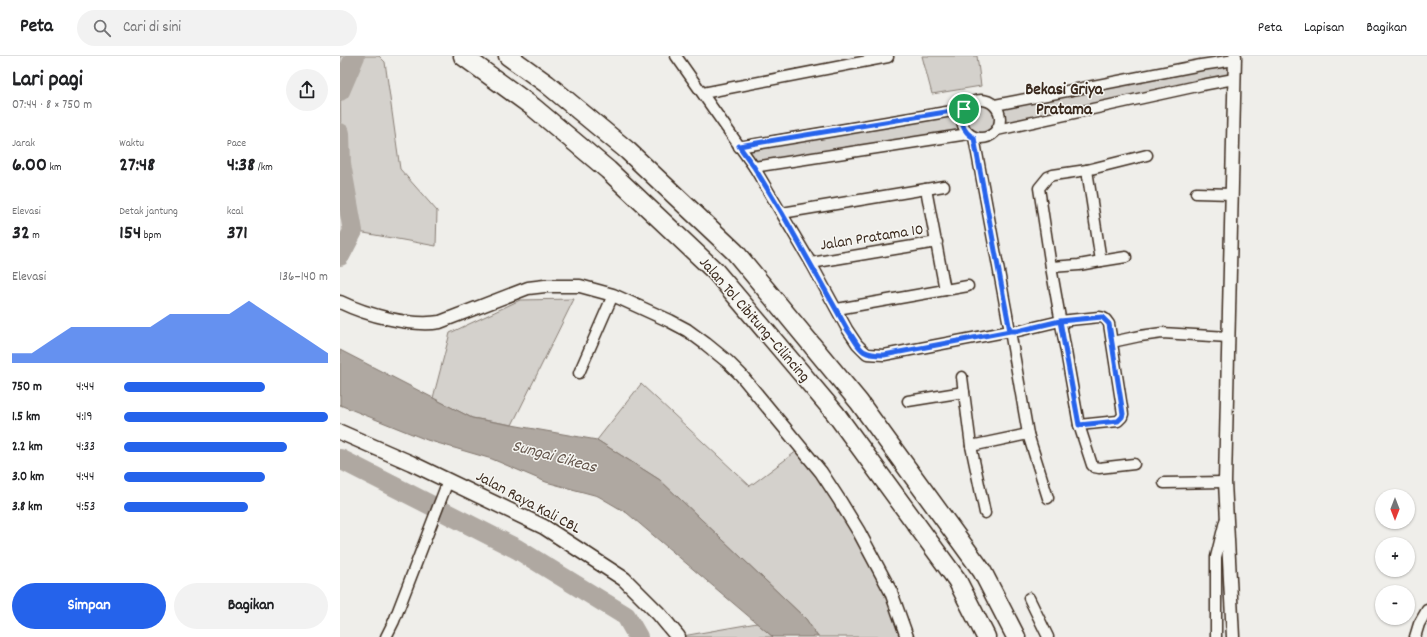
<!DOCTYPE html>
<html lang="id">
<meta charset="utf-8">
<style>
:root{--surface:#fff;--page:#f2f2f2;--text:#202124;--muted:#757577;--line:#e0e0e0;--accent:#2563eb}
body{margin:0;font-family:Dekko,sans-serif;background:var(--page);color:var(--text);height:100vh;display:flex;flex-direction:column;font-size:15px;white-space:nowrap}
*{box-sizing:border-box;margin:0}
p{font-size:13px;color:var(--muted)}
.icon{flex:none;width:22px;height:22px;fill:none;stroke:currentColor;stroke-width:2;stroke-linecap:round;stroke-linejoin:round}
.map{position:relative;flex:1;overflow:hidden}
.drawer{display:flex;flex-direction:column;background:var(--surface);width:340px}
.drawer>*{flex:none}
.needle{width:26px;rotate:180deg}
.tools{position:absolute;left:1035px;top:433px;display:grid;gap:8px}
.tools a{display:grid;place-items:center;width:40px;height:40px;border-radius:50%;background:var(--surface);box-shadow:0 1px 3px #0004;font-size:20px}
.pin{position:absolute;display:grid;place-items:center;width:34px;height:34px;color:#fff;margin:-17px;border:2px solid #fff;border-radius:50%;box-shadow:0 1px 4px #0007}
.round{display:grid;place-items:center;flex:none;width:42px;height:42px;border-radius:21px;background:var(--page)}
.headline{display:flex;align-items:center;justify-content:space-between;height:68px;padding:0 12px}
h1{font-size:22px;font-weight:700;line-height:30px}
.figures{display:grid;grid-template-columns:repeat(3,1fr);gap:6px;height:68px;padding:4px 12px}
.figures div{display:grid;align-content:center}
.figures b{font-size:20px;font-weight:700}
.figures small{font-size:11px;font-weight:400}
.figures p{font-size:11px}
.chart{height:112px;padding:8px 12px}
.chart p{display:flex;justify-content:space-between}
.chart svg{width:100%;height:72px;margin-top:4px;fill:var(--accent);opacity:.7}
.action{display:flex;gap:8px;margin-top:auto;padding:8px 12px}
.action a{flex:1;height:46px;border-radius:24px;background:var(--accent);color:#fff;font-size:16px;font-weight:700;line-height:46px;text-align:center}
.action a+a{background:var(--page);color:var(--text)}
ul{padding:0 12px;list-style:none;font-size:13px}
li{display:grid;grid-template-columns:64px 48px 1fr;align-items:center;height:30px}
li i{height:10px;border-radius:5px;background:var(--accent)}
header{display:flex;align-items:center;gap:24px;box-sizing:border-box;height:56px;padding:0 20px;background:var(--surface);border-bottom:1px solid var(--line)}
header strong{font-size:19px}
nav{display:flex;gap:22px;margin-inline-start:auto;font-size:14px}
.search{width:280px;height:36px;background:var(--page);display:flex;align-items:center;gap:10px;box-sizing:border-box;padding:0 14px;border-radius:22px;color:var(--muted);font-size:15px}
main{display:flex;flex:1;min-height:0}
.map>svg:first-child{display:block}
.built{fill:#e2dfdb}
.green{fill:#d4d1cc;stroke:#887e75}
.water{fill:#afa8a1;stroke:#81766d}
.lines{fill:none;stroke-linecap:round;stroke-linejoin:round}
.river{stroke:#afa8a1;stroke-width:20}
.minor-casing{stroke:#3b2a1e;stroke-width:13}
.tertiary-casing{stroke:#3b2a1e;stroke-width:15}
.secondary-casing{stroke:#3b2a1e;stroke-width:17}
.motorway-casing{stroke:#3b2a1e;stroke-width:21}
.minor{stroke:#f6f6f2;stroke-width:10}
.tertiary{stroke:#f6f6f2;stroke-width:12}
.secondary{stroke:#f6f6f2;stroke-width:14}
.motorway{stroke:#f6f6f2;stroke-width:18}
.route-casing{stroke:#fff;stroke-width:8}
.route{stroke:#2563eb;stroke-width:5}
.labels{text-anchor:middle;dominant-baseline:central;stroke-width:3;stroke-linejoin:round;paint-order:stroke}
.street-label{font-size:16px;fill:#3b2a1e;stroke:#f6f6f2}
.neighbourhood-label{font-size:17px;font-weight:bold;fill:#3b2a1e;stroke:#f6f6f2}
.water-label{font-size:17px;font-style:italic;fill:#64564c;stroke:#f6f6f2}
</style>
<header>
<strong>Peta</strong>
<div class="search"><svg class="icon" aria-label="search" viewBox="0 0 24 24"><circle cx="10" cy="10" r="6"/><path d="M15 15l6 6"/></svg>Cari di sini</div>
<nav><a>Peta</a><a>Lapisan</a><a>Bagikan</a></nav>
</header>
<main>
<section class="drawer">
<div class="headline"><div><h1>Lari pagi</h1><p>07:44 · 8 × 750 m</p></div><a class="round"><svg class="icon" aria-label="share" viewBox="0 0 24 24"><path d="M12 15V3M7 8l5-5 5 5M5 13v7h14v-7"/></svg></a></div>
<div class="figures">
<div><p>Jarak</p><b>6.00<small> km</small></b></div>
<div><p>Waktu</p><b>27:48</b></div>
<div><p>Pace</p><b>4:38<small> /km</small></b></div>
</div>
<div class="figures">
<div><p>Elevasi</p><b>32<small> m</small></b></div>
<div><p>Detak jantung</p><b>154<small> bpm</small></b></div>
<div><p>kcal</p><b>371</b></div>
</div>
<div class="chart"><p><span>Elevasi</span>136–140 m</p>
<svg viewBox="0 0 160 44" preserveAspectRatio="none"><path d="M0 44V38L10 38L20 30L30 22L40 22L50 22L60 22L70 22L80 14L90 14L100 14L110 14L120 6L130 14L140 22L150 30L160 38V44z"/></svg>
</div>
<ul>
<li><b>750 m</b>4:44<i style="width:69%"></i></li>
<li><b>1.5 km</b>4:19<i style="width:100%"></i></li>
<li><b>2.2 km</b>4:33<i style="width:80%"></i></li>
<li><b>3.0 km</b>4:44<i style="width:69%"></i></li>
<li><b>3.8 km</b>4:53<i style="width:61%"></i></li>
</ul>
<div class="action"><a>Simpan</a><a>Bagikan</a></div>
</section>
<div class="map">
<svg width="1087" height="581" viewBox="0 0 1087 581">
<rect width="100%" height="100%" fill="#efeeea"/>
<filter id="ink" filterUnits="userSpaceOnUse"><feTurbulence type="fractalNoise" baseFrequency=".025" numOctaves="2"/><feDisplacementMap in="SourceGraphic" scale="8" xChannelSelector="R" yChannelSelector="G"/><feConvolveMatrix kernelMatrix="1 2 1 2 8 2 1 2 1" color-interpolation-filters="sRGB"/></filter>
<g filter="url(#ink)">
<polygon class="built" points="0,77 1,108 13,175 0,199"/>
<g class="green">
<polygon points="0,0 39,0 45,6 60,113 97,155 96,190 13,175 1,108"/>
<polygon points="582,0 637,0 641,30 592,38"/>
<path d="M895,4L894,23L657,74L647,81H634L414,111L399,91L627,49C636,42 645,42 655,49Z"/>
<polygon points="234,243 172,369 132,362 93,342 110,277 180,244"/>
<polygon points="301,328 410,430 461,392 500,445 567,581 478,581 466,563 320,424 257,384"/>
<polygon points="417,567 433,581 337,581"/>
</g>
<polygon class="water" points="0,294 132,362 257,384 320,424 466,563 478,581 433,581 287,457 258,440 206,426 152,403 87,384 0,349"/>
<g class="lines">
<g class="river">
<polyline points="0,35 15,0"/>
<polyline points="0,77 1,108 13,175 0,200"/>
<polyline points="0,403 177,493 286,560 298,581"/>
</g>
<g class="minor-casing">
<g id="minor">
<polyline points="336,0 414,111 471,207 507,273 517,288 527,298 544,299 670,275 688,378 708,442"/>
<polyline points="363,37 548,1"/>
<circle cx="641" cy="63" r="19"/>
<polyline points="655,49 861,9 895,4"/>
<polyline points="657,74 862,29 894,23"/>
<path d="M634,81L670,275H678L720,265L759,261C764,261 766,263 769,268L783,358L782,361L778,365L739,369"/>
<polyline points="399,91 624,53"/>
<polyline points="414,111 628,78"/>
<polyline points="586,133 605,234"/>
<polyline points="856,137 892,138"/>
<polyline points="442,157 604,130"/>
<polyline points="761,205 786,201"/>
<polyline points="471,207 597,186"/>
<polyline points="711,211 739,209 761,205 747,114"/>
<polyline points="497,253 628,230"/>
<polyline points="772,286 800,280 822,277 888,281"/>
<polyline points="239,317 273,239"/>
<polyline points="622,321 631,390 645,457"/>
<polyline points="568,345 624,336"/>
<polyline points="631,390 688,378"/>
<polyline points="794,408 759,412 754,411 752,409 739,369 711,211 699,132 708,121 713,119 747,114 807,99"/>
<polyline points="824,427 885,426"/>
<polyline points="689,542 708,581"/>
<polyline points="46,581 54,565 108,425"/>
<polyline points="876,581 876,501 885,465"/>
<polyline points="1075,581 1079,568 1087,554"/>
</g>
</g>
<g class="tertiary-casing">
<g id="tertiary">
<path d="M0,246C27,259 71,271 100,266L188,232L205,230H240L273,239L330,265L347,274L366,288L388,306L401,319L481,416L500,445L519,476L551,536L567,581"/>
<polyline points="893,581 885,426 895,0"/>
</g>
</g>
<g class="secondary-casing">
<polyline id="secondary" points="0,376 71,407 204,471 284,523 319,558 338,581"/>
</g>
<g class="motorway-casing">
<g id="motorway">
<polyline points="123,0 193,51 268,114 375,215 495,357 617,524 646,581"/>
<polyline points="168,0 207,28 288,95 395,196 519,346 642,515 676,581"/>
</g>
</g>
<use href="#minor" class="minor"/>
<use href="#tertiary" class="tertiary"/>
<use href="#secondary" class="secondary"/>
<use href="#motorway" class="motorway"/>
</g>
</g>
<g class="lines" filter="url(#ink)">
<g class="route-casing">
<path id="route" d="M624,53C620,66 622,75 634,82L670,275H678L720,265L739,369L778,365L782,361L783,358L769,268L762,261L720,265L678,275H670L544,299C518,299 521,292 507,273L442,157L414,111L399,90L624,53"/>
</g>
<use href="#route" class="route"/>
</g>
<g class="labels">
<g class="street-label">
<text transform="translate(532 182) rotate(-9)">Jalan Pratama 10</text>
<text transform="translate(414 264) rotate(49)">Jalan Tol Cibitung–Cilincing</text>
<text transform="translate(188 447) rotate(28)">Jalan Raya Kali CBL</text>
</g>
<g class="neighbourhood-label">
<text x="724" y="35">Bekasi Griya<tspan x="724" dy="20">Pratama</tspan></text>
</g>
<g class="water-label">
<text transform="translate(214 402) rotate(15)">Sungai Cikeas</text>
</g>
</g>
</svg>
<div class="tools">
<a><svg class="needle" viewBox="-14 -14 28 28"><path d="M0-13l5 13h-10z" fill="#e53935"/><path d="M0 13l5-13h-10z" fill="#757577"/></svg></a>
<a>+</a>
<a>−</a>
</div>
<div class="pin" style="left:624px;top:53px;background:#1e9e55"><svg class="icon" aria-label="arrive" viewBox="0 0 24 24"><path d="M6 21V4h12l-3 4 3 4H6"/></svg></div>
</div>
</main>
